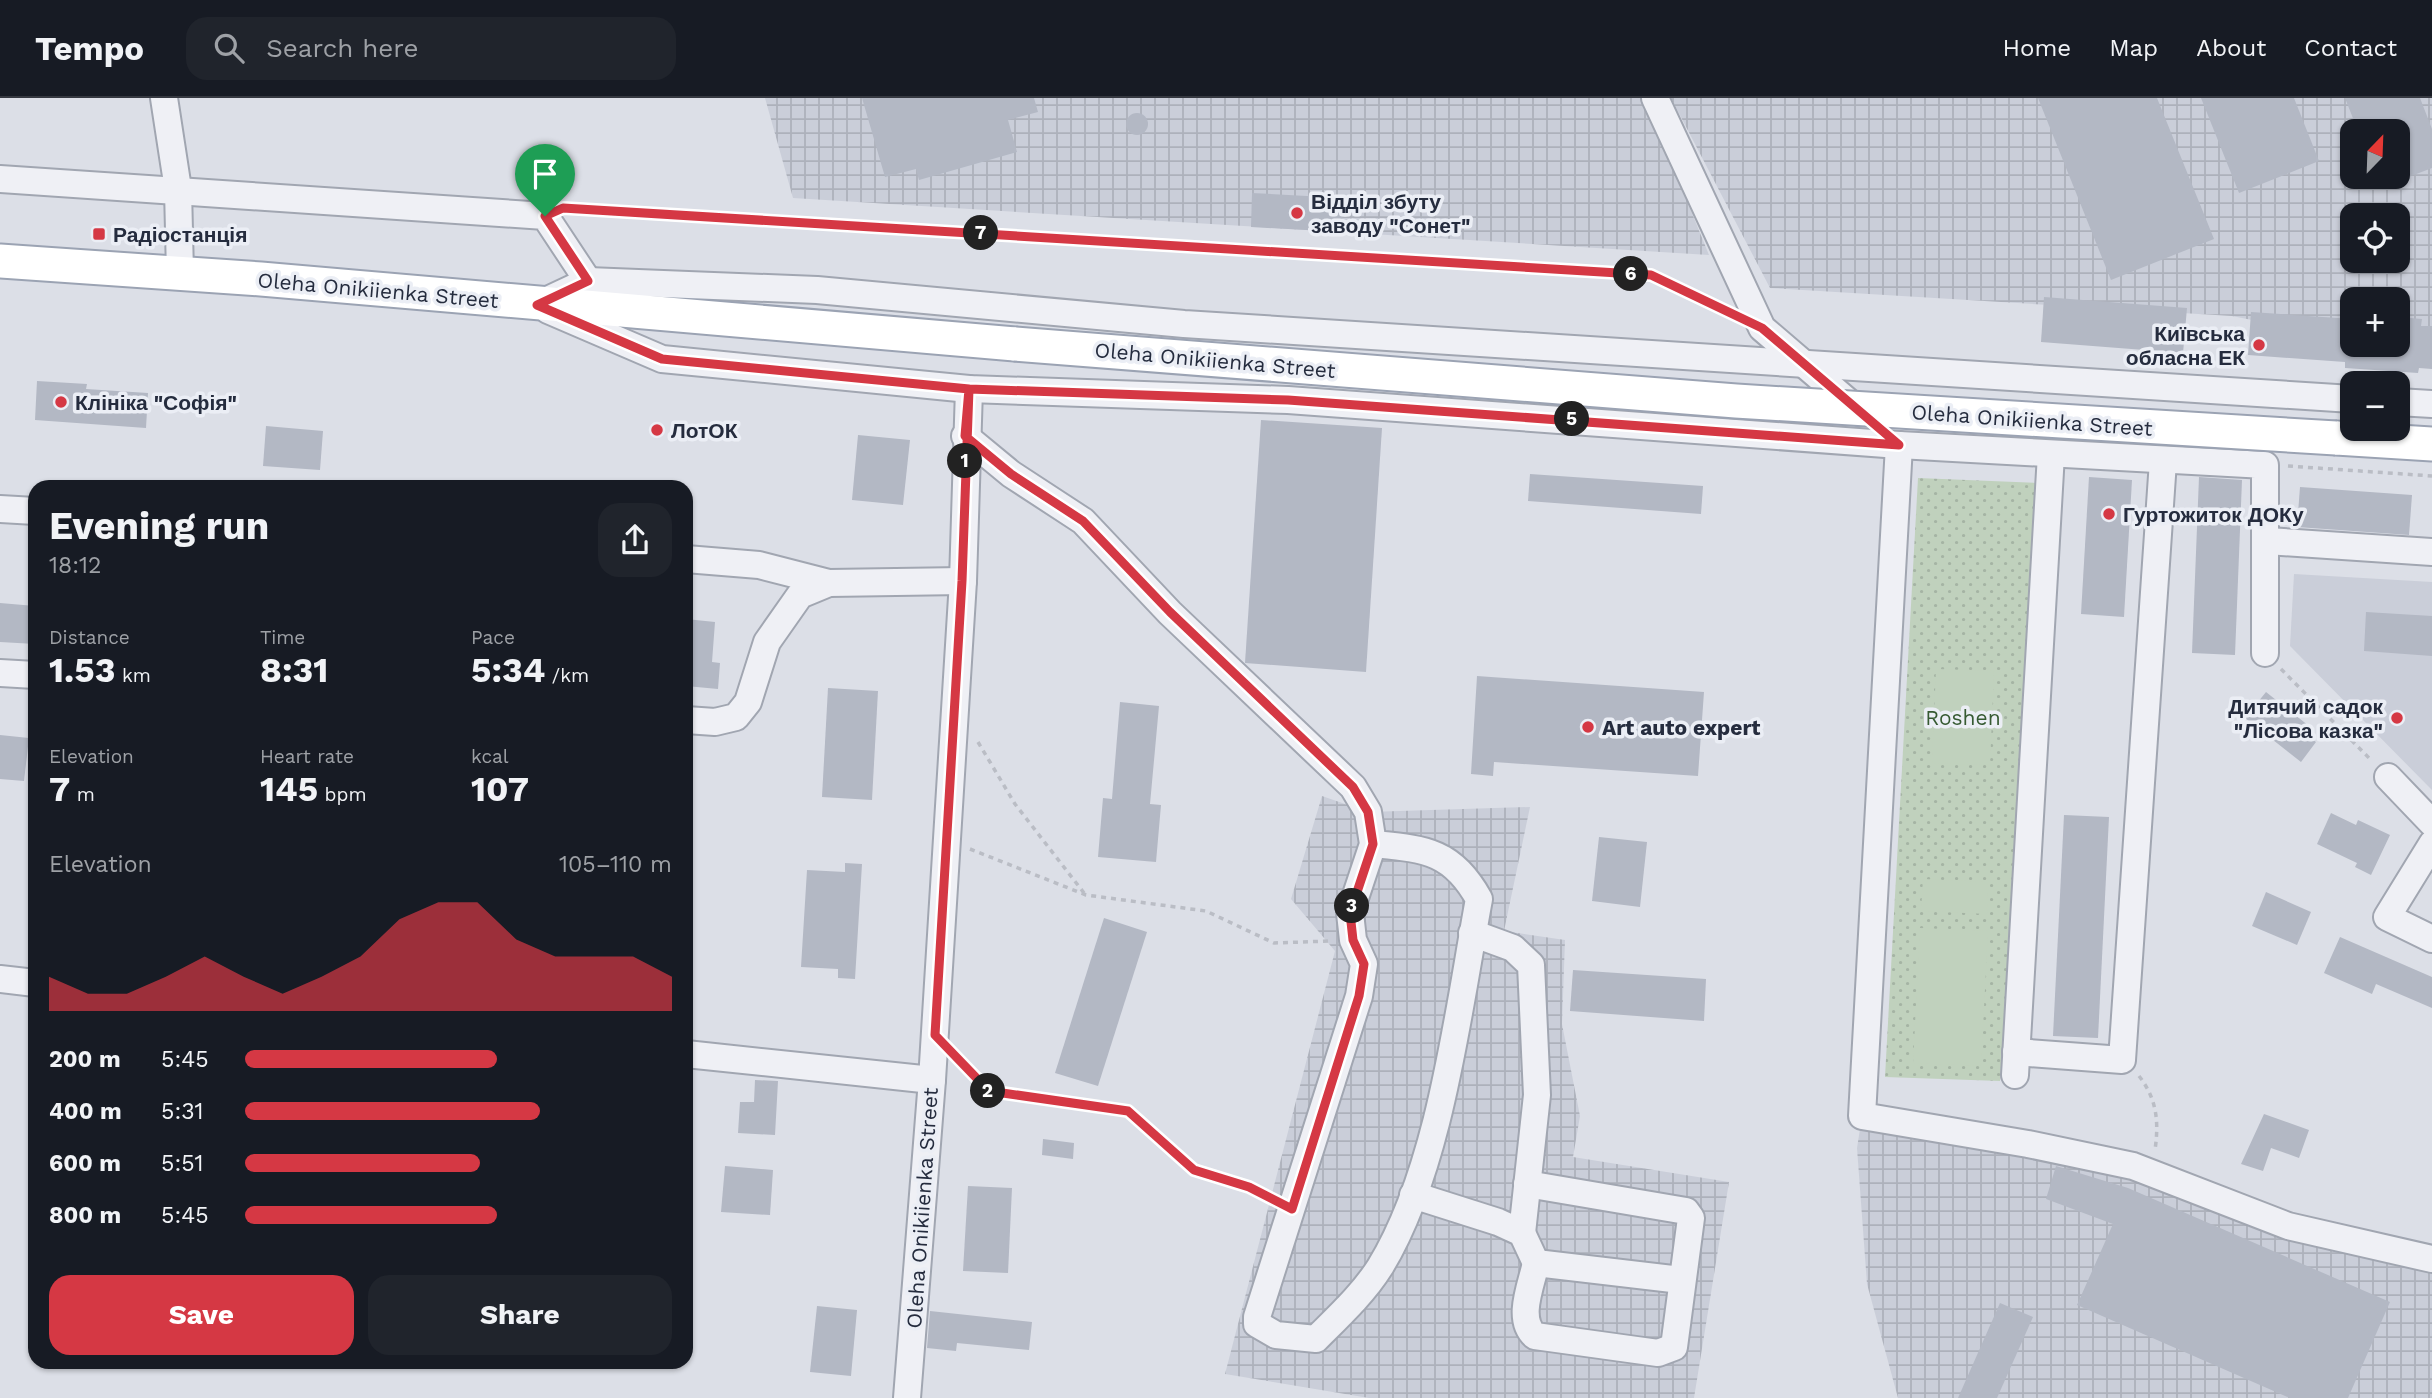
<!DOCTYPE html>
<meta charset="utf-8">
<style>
:root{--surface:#171b24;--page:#20242c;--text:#f1f3f6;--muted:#9ea1a6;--line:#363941;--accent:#d53844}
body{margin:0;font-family:"Work Sans",sans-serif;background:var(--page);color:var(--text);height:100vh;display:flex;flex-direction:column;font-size:26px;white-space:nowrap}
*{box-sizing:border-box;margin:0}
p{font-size:23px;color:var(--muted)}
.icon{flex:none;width:38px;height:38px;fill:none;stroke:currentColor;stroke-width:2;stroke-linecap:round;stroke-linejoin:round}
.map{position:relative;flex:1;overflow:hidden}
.drawer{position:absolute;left:28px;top:382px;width:665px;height:889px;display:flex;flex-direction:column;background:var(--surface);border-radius:21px;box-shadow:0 2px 5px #0004}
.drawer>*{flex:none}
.needle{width:46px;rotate:23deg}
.controls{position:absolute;left:2340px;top:21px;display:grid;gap:14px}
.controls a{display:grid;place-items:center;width:70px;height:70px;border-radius:14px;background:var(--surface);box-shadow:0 2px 5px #0004;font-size:35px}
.pin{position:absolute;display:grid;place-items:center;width:60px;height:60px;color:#fff;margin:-72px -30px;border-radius:50% 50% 50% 0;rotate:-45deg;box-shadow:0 0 7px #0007}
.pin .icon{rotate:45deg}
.km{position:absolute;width:35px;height:35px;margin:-18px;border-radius:50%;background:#222;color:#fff;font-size:19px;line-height:35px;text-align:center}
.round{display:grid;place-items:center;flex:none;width:74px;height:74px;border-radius:21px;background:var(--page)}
.head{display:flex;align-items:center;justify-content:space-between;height:119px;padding:0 21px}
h1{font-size:38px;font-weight:700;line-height:52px}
.metrics{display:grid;grid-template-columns:repeat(3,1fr);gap:10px;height:119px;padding:7px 21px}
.metrics div{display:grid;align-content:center}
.metrics b{font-size:35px;font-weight:700}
.metrics small{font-size:19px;font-weight:400}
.metrics p{font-size:19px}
.chart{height:196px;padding:14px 21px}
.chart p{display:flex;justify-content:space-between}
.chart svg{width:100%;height:126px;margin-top:7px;fill:var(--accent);opacity:.7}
.button{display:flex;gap:14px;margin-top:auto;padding:14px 21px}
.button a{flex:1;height:80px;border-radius:21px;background:var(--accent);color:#fff;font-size:28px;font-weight:700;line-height:80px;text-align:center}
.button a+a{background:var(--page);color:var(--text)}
ul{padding:0 21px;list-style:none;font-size:23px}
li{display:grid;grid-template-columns:112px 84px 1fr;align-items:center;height:52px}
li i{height:18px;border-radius:9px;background:var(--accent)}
header{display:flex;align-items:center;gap:42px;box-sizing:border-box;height:98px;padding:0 35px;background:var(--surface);border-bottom:2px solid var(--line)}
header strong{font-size:33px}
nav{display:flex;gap:38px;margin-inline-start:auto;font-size:24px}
.search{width:490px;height:63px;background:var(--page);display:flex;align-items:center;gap:18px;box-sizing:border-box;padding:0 24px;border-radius:21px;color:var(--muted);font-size:26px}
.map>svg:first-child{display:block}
.built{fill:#caced9}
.industrial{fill:url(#industrial-grid);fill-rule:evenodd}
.grass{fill:url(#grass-dots)}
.park{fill:#c0d1bd}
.building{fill:#b3b8c4}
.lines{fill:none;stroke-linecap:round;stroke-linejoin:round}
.minor-casing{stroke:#a1a6b1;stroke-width:30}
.major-casing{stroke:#9ba3b3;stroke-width:37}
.path{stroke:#babdc5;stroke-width:3.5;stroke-dasharray:5 5;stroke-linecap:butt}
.minor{stroke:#eff0f5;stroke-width:26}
.major{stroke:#fff;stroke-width:33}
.major-bridge-casing{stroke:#9ba3b3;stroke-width:37;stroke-linecap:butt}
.major-bridge{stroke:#fff;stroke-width:33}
.route-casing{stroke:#fff;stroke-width:14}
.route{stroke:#d53844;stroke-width:9}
.poi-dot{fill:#d53844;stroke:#ebeef5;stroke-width:2.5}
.labels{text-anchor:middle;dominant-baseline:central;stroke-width:7;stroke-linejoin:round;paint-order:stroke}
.poi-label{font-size:21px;font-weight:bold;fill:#252c3e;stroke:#ebeef5;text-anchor:start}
.street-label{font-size:21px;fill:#252c3e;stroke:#ebeef5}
.park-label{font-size:21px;fill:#365a32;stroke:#ebeef5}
</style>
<header>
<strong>Tempo</strong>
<div class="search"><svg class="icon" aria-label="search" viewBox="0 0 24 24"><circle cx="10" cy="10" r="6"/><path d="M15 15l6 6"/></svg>Search here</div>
<nav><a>Home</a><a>Map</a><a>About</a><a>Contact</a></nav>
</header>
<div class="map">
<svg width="2432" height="1300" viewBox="0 0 2432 1300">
<defs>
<pattern id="industrial-grid" width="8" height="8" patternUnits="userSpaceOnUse" patternTransform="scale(1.75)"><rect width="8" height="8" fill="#caced9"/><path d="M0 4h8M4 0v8" fill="none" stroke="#adb1bb"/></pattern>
<pattern id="grass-dots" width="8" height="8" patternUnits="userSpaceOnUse" patternTransform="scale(1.75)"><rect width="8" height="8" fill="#c0d1bd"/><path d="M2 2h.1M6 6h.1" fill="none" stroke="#a5b4a4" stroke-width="1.8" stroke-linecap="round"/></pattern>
</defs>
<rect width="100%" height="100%" fill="#dcdfe7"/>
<polygon class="built" points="2294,476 2432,484 2432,692 2290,548"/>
<g class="industrial">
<polygon points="765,0 1645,0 1709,157 793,100"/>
<path d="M1671,0H2432V258L2377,247H2398V201H2352V242L2232,218L1770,190ZM2352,33H2398V79H2352ZM2352,117H2398V163H2352Z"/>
<polygon points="1322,698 1368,714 1530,709 1504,833 1565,842 1562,926 1580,1018 1573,1059 1729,1084 1694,1300 1369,1300 1225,1276 1335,853 1291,801"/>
<polygon points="1862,1018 2028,1046 2432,1161 2432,1300 1898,1300 1867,1186 1857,1050"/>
</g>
<polygon class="grass" points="1918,380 2041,385 2000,983 1885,979"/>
<g class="park">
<polygon points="1936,571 1994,573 1990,667 1932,665"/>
<polygon points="1923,781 1988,784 1987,816 1921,813"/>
<polygon points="1920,830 1988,833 1981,968 1913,965"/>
</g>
<g class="building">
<polygon points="862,0 1034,0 1038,14 1008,22 1017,54 919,82 916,71 885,79"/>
<polygon points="2038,0 2157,0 2214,141 2111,182"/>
<polygon points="2201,0 2294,0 2319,63 2239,95"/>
<polygon points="2345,0 2420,0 2432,31 2432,70 2398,83 2398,33 2358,33"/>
<circle cx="1137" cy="26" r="11"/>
<polygon points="1252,95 1343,100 1342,134 1251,129"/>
<polygon points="2044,199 2187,210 2183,255 2041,244"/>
<polygon points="2251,214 2352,221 2352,247 2398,247 2398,219 2422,221 2421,228 2432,228 2432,271 2419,270 2418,275 2345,270 2345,264 2248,257"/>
<polygon points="37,283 87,286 86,291 148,295 146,330 35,322"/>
<polygon points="1261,322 1382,330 1366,574 1245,565"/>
<polygon points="266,328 323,333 320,372 263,368"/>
<polygon points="858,337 910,342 903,407 852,402"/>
<polygon points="1530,376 1703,388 1701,416 1528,403"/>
<polygon points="2089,379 2132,382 2124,519 2081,516"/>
<polygon points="2199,379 2242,382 2235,557 2192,555"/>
<polygon points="2300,389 2412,397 2409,437 2297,429"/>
<polygon points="0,505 35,508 35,546 0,544"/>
<polygon points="2366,514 2432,518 2432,558 2364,553"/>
<polygon points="686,521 715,524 712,564 720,565 718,591 686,588"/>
<polygon points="1477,578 1704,594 1698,678 1494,664 1493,678 1471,676"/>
<polygon points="828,590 878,593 872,702 822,699"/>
<polygon points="2266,594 2314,632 2309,639 2316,644 2301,664 2245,620"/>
<polygon points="1120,604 1159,608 1150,706 1161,707 1156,764 1098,759 1103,700 1112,701"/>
<polygon points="0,637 29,640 24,683 0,681"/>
<polygon points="2331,715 2356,727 2358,722 2390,737 2371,777 2355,769 2357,765 2317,746"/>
<polygon points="2064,717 2109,719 2098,940 2053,938"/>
<polygon points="1599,739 1647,744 1640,809 1592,803"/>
<polygon points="845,765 862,766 855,881 838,880 838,871 801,869 807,772 845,774"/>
<polygon points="2266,794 2311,814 2297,847 2252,828"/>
<polygon points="1104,820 1147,834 1098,988 1055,975"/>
<polygon points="2340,839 2432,879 2432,910 2376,886 2372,896 2324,875"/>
<polygon points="1573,872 1706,881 1704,923 1570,913"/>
<polygon points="755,982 778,983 775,1037 738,1035 740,1004 754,1004"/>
<polygon points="2264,1016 2309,1032 2299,1060 2271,1050 2263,1073 2241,1066"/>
<polygon points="1043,1041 1074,1045 1073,1061 1042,1057"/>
<polygon points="725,1068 773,1072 770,1117 721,1114"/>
<polygon points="2056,1068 2128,1090 2390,1204 2348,1300 2290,1300 2077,1207 2113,1126 2046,1101"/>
<polygon points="968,1088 1012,1090 1008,1175 963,1173"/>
<polygon points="2000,1205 2033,1219 1997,1300 1958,1300"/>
<polygon points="817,1208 857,1212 851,1278 810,1274"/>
<polygon points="930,1213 1032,1224 1029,1252 957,1245 956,1253 927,1250"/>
</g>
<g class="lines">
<g class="minor-casing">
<g id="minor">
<polyline points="164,0 178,91 180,175"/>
<polyline points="1655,0 1762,230 1860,314"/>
<polyline points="0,81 545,118 588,183"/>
<polyline points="539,206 588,183 817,192 1184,226 2352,301"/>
<polyline points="548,212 662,261 969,291 1288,302 1899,347 2265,367 2265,555"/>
<polyline points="2398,304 2432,306"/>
<path d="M965,338L1011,376L1083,423L1170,515L1353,689L1368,714L1373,746C1424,751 1452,752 1479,801C1458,914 1440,1071 1380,1169C1363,1196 1338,1219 1316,1241L1276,1237L1257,1226V1219L1359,898L1364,866L1353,842L1350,815L1373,746"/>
<polyline points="1899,347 1862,1018 2028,1046 2133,1068 2288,1128 2432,1161"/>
<polyline points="0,411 35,413"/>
<polyline points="2267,443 2432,454"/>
<polyline points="686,461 759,467 829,485 963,483"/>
<polyline points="0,575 35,577"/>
<polyline points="686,622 715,624 736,619 748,604 767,544 800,497 829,485"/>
<polyline points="2388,679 2432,725"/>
<polyline points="2432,746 2387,819 2432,841"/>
<polyline points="1472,835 1513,850 1531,867 1537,997 1522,1135"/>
<polyline points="0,881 35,885"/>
<polyline points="2016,954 2122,962 2163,363"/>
<polyline points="686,956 932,982"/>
<polyline points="2015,977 2051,356"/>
<path d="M1527,1086L1686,1113L1691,1120L1674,1249L1658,1255L1535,1238C1516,1221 1531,1188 1536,1165"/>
<polyline points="1413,1097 1498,1124 1522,1135 1536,1165 1681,1182"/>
<polyline points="907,1300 932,982 963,483 969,291"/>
</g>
</g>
<g class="major-casing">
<g id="major">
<polyline points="0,163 261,181 1015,246"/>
<polyline points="2336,340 2432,346"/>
</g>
</g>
<g class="path">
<polyline points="567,111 1651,177 1728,214"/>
<polyline points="2288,368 2432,378"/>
<polyline points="2281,571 2372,663"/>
<polyline points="978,644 1015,706 1084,795"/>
<polyline points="970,751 1086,797 1206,813 1274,845 1330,843"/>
<polyline points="958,961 989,993 1128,1013 1194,1072 1249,1089 1272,1101"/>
<path d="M2139,978C2157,1001 2159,1024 2155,1052"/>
</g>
<use href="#minor" class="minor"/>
<use href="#major" class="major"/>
<g class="major-bridge-casing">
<polyline id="major-bridge" points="1015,246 1736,303 2336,340"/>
</g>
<use href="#major-bridge" class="major-bridge"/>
</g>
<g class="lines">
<g class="route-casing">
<polyline id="route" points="545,118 588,183 537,207 662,261 969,291 962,483 935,937 989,993 1128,1013 1194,1072 1249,1089 1292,1111 1359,898 1364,866 1353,842 1350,815 1373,746 1368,714 1353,689 1170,514 1083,423 1011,376 965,338 969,291 1288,302 1899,347 1762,230 1651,177 563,110 545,118"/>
</g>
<use href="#route" class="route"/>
</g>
<g class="poi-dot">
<circle cx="1297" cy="115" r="7"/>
<rect x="92" y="129" width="14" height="14" rx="3.5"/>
<circle cx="2259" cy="247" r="7"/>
<circle cx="61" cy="304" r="7"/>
<circle cx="657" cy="332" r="7"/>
<circle cx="2109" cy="416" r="7"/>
<circle cx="2397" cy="620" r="7"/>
<circle cx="1588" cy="629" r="7"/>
</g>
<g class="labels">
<g class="poi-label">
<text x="1311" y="103">Відділ збуту<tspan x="1311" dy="24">заводу "Сонет"</tspan></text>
<text x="113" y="136">Радіостанція</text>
<text x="2245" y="235" text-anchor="end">Київська<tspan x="2245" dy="24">обласна ЕК</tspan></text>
<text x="75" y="304">Клініка "Софія"</text>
<text x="671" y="332">ЛотОК</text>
<text x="2123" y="416">Гуртожиток ДОКу</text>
<text x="2383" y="608" text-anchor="end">Дитячий садок<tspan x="2383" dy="24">"Лісова казка"</tspan></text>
<text x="1602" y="629">Art auto expert</text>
</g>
<g class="street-label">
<text transform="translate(378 192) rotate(5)">Oleha Onikiienka Street</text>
<text transform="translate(1215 262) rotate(5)">Oleha Onikiienka Street</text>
<text transform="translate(2032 322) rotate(4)">Oleha Onikiienka Street</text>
<text transform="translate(922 1110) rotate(-86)">Oleha Onikiienka Street</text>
</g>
<g class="park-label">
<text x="1963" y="619">Roshen</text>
</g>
</g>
</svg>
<div class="controls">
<a><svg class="needle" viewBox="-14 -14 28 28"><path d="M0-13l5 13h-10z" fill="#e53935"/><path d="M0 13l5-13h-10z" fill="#9ea1a6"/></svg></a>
<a><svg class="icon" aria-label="locate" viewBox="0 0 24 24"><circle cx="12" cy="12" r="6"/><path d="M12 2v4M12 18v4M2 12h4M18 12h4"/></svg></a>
<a>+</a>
<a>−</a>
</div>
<div class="pin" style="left:545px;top:118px;background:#1e9e55"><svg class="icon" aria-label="arrive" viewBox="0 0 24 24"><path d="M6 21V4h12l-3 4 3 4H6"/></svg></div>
<b class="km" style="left:965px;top:363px">1</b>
<b class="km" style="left:988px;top:993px">2</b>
<b class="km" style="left:1352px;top:808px">3</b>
<b class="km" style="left:1572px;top:321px">5</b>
<b class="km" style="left:1631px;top:176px">6</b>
<b class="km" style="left:981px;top:135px">7</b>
<section class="drawer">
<div class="head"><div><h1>Evening run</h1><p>18:12</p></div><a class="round"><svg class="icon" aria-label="share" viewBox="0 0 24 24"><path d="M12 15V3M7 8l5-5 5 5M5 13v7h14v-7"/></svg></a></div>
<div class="metrics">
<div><p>Distance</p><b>1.53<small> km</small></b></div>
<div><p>Time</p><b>8:31</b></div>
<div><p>Pace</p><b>5:34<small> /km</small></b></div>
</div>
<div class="metrics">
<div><p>Elevation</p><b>7<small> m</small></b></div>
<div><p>Heart rate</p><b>145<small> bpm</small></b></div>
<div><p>kcal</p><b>107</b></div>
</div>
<div class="chart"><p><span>Elevation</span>105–110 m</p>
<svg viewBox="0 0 160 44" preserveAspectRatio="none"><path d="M0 44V32L10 38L20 38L30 32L40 25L50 32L60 38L70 32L80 25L90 12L100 6L110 6L120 19L130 25L140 25L150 25L160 32V44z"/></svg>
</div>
<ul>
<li><b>200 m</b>5:45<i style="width:59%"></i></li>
<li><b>400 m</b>5:31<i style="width:69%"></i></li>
<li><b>600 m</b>5:51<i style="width:55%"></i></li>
<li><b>800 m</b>5:45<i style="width:59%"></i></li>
</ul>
<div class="button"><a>Save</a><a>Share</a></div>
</section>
</div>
